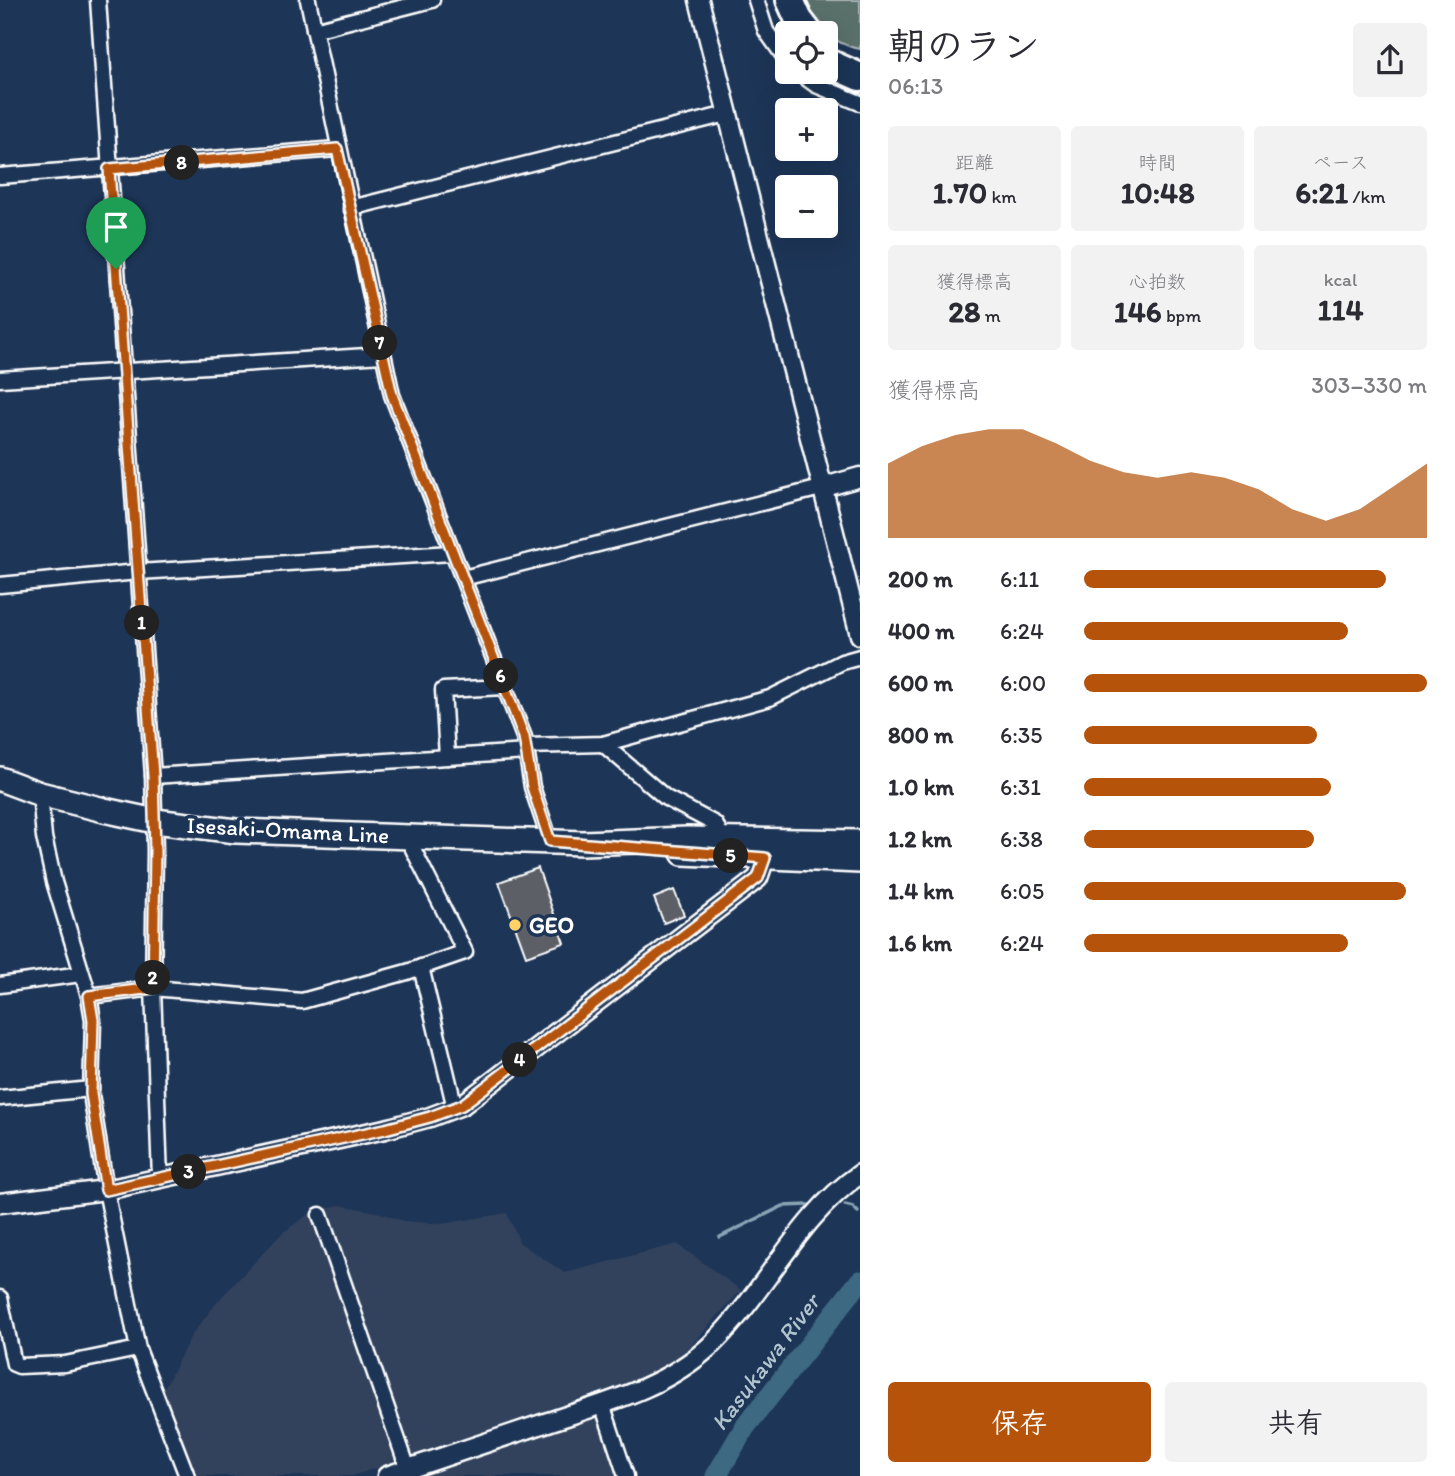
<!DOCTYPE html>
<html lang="ja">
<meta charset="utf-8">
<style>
:root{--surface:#fff;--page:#f2f2f3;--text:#2b2b33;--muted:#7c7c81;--accent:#b45309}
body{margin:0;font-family:Itim,"Klee One",sans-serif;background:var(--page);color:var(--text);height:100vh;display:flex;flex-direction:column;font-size:26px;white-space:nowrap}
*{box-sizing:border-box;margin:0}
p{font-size:23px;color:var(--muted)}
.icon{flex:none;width:38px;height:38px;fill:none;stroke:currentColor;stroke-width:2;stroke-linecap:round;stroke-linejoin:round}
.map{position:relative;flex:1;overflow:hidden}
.panel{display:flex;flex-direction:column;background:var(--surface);width:595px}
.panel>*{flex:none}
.buttons{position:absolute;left:775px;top:21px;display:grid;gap:14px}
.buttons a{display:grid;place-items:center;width:63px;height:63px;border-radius:7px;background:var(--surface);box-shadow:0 7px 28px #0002;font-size:35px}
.pin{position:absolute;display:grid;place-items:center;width:60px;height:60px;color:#fff;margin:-72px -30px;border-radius:50% 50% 50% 0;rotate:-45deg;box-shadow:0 0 7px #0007}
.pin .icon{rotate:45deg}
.km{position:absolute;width:35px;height:35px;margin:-18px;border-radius:50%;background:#222;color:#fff;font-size:19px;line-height:35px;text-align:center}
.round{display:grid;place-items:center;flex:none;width:74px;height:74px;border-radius:7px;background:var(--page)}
.summary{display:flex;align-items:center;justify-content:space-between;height:119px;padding:0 28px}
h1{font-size:38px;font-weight:800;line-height:52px}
.metrics{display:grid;grid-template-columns:repeat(3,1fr);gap:10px;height:119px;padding:7px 28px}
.metrics div{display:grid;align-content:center;border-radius:7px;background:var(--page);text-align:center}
.metrics b{font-size:30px;font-weight:800}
.metrics small{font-size:19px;font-weight:400}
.metrics p{font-size:19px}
.chart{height:196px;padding:14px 28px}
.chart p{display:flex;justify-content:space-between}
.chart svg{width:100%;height:126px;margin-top:7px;fill:var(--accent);opacity:.7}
.button{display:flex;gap:14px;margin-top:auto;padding:14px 28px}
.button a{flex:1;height:80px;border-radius:7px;background:var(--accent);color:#fff;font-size:28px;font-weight:800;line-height:80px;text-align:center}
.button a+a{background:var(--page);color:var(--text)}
ul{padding:0 28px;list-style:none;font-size:23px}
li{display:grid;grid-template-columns:112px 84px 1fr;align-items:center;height:52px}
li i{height:18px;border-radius:9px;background:var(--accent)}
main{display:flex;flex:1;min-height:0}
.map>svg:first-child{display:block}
.built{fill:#30425c}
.green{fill:#5a6f6b;stroke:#acb7b5;stroke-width:2}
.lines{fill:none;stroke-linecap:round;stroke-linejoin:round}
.stream{stroke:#8ba5b5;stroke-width:3.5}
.river{stroke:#3d6983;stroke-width:21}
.building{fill:#5b5f66;stroke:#fff;stroke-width:2}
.minor-casing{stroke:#fff;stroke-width:19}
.tertiary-casing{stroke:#fff;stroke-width:23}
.primary-casing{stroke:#fff;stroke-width:28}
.motorway-casing{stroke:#fff;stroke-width:32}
.minor{stroke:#1d3557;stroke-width:14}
.tertiary{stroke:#1d3557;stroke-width:18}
.primary{stroke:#1d3557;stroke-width:23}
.motorway{stroke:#1d3557;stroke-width:26}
.route-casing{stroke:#fff;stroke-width:14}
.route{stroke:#b45309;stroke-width:9}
.poi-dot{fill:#ffd166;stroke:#1d3557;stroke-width:2.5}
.labels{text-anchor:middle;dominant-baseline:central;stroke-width:7;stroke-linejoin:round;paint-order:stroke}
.street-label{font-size:23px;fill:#fff;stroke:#1d3557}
.poi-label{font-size:23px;font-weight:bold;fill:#fff;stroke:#1d3557;text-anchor:start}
.water-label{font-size:24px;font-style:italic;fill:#b1c3cd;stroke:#1d3557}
</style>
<main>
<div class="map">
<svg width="860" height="1476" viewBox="0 0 860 1476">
<rect width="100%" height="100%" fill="#1d3557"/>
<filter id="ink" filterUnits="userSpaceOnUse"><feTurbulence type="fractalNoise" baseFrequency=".0143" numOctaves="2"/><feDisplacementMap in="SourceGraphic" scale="14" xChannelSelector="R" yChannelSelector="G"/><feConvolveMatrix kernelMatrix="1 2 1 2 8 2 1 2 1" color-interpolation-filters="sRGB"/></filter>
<g filter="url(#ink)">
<g class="built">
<polygon points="340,1205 377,1212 404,1221 441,1224 507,1213 520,1243 565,1273 677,1244 741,1290 688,1349 671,1363 650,1375 414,1455 407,1451 323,1209"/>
<polygon points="313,1211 397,1456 392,1463 352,1476 193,1476 162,1392 191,1336 217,1302 282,1233"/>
<polygon points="590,1417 598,1419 620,1476 411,1476"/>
</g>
<path class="green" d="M803,0H860V49C831,44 816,25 803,0Z"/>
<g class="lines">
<g class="stream">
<polyline points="845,1205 853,1207 858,1212"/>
<polyline points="720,1237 783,1206 809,1205"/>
</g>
<polyline class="river" points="716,1476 745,1427 860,1281"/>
</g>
<g class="building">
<polygon points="538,868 564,943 526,956 499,882"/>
<polygon points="674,890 684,915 664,923 654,898"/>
</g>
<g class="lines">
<g class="minor-casing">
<g id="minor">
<polyline points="98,0 153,776 155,851 153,988 302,1001 407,972 465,952 407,837"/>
<polyline points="308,0 392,395 524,737 532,787 550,841"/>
<polyline points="756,0 766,31 788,62"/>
<polyline points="314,30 432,0"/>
<polyline points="798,72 816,85 860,103"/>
<polyline points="0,176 337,149"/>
<polyline points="351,208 727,114"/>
<polyline points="0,379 383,355"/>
<polyline points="463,578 821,488"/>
<polyline points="0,585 138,572 452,553"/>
<polyline points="603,744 666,798 715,824 718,829 718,839"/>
<polyline points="526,746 603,744 770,698 842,662 860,657"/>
<polyline points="447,757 443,690 505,687"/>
<polyline points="153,776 527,752"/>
<polyline points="40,794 44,837 54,882 89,996 93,1020 91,1094 106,1190 138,1349 187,1476"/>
<polyline points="421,967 455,1108"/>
<polyline points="0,985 81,974"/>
<polyline points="89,996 153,988 160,1178"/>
<polyline points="0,1098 91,1089"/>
<polyline points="320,1215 408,1469"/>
<polyline points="0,1298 14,1364 19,1366 65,1364 138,1349"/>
<polyline points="602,1404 626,1476"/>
</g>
</g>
<g class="tertiary-casing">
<g id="tertiary">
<polyline points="699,0 860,635"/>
<polyline points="821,488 860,477"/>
<polyline points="0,1203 106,1190 385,1129 430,1117 462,1105 758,878 765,858"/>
<path d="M387,1476C440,1458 494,1440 548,1422C605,1403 665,1388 710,1346C765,1294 796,1218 860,1174"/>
</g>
</g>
<g class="primary-casing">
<g id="primary">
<polyline points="0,779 40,794 104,810 155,821 236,831 583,843 687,839 860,842"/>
<polyline points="683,853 860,861"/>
</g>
</g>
<g class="motorway-casing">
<g id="motorway">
<polyline points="790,0 799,20 809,33"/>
<polyline points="826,62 860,77"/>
</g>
</g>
<use href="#minor" class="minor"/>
<use href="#tertiary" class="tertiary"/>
<use href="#primary" class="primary"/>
<use href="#motorway" class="motorway"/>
</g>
</g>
<g class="lines" filter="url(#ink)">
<g class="route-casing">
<polygon id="route" points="337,149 392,395 524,737 532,787 550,841 765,858 758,878 462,1105 430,1117 385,1129 106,1190 91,1094 93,1020 89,996 153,988 155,851 153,776 109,169"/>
</g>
<use href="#route" class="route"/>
</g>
<circle class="poi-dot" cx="515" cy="925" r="7"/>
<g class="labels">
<g class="street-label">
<text transform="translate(288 830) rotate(3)">Isesaki-Omama Line</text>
</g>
<g class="poi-label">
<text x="529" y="925">GEO</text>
</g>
<g class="water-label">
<text transform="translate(765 1362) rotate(-53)">Kasukawa River</text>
</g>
</g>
</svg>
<div class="buttons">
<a><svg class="icon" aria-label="locate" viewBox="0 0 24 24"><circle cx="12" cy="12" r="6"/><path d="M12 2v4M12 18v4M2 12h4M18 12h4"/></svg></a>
<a>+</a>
<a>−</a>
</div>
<div class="pin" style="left:116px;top:269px;background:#1e9e55"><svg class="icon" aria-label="arrive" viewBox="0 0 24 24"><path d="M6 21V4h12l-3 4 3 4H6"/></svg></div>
<b class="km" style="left:142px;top:623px">1</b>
<b class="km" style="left:153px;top:978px">2</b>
<b class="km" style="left:189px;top:1172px">3</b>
<b class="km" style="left:520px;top:1060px">4</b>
<b class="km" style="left:731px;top:856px">5</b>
<b class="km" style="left:501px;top:676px">6</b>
<b class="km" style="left:380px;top:343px">7</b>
<b class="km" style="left:182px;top:163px">8</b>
</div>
<section class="panel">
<div class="summary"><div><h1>朝のラン</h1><p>06:13</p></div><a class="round"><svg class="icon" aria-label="share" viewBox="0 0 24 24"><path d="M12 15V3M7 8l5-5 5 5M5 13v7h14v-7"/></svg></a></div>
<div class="metrics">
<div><p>距離</p><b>1.70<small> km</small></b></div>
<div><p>時間</p><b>10:48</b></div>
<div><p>ペース</p><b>6:21<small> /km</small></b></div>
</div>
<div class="metrics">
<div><p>獲得標高</p><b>28<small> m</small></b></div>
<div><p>心拍数</p><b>146<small> bpm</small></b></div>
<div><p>kcal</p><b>114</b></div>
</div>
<div class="chart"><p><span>獲得標高</span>303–330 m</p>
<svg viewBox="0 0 160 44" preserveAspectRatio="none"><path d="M0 44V18L10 12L20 8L30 6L40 6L50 11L60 17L70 21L80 23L90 21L100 23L110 27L120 34L130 38L140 34L150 26L160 18V44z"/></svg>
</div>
<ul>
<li><b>200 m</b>6:11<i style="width:88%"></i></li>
<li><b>400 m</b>6:24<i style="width:77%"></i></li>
<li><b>600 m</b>6:00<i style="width:100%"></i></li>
<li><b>800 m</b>6:35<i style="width:68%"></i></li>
<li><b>1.0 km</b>6:31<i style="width:72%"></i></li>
<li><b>1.2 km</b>6:38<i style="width:67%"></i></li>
<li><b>1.4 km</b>6:05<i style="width:94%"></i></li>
<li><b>1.6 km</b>6:24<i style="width:77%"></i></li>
</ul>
<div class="button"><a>保存</a><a>共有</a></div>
</section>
</main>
